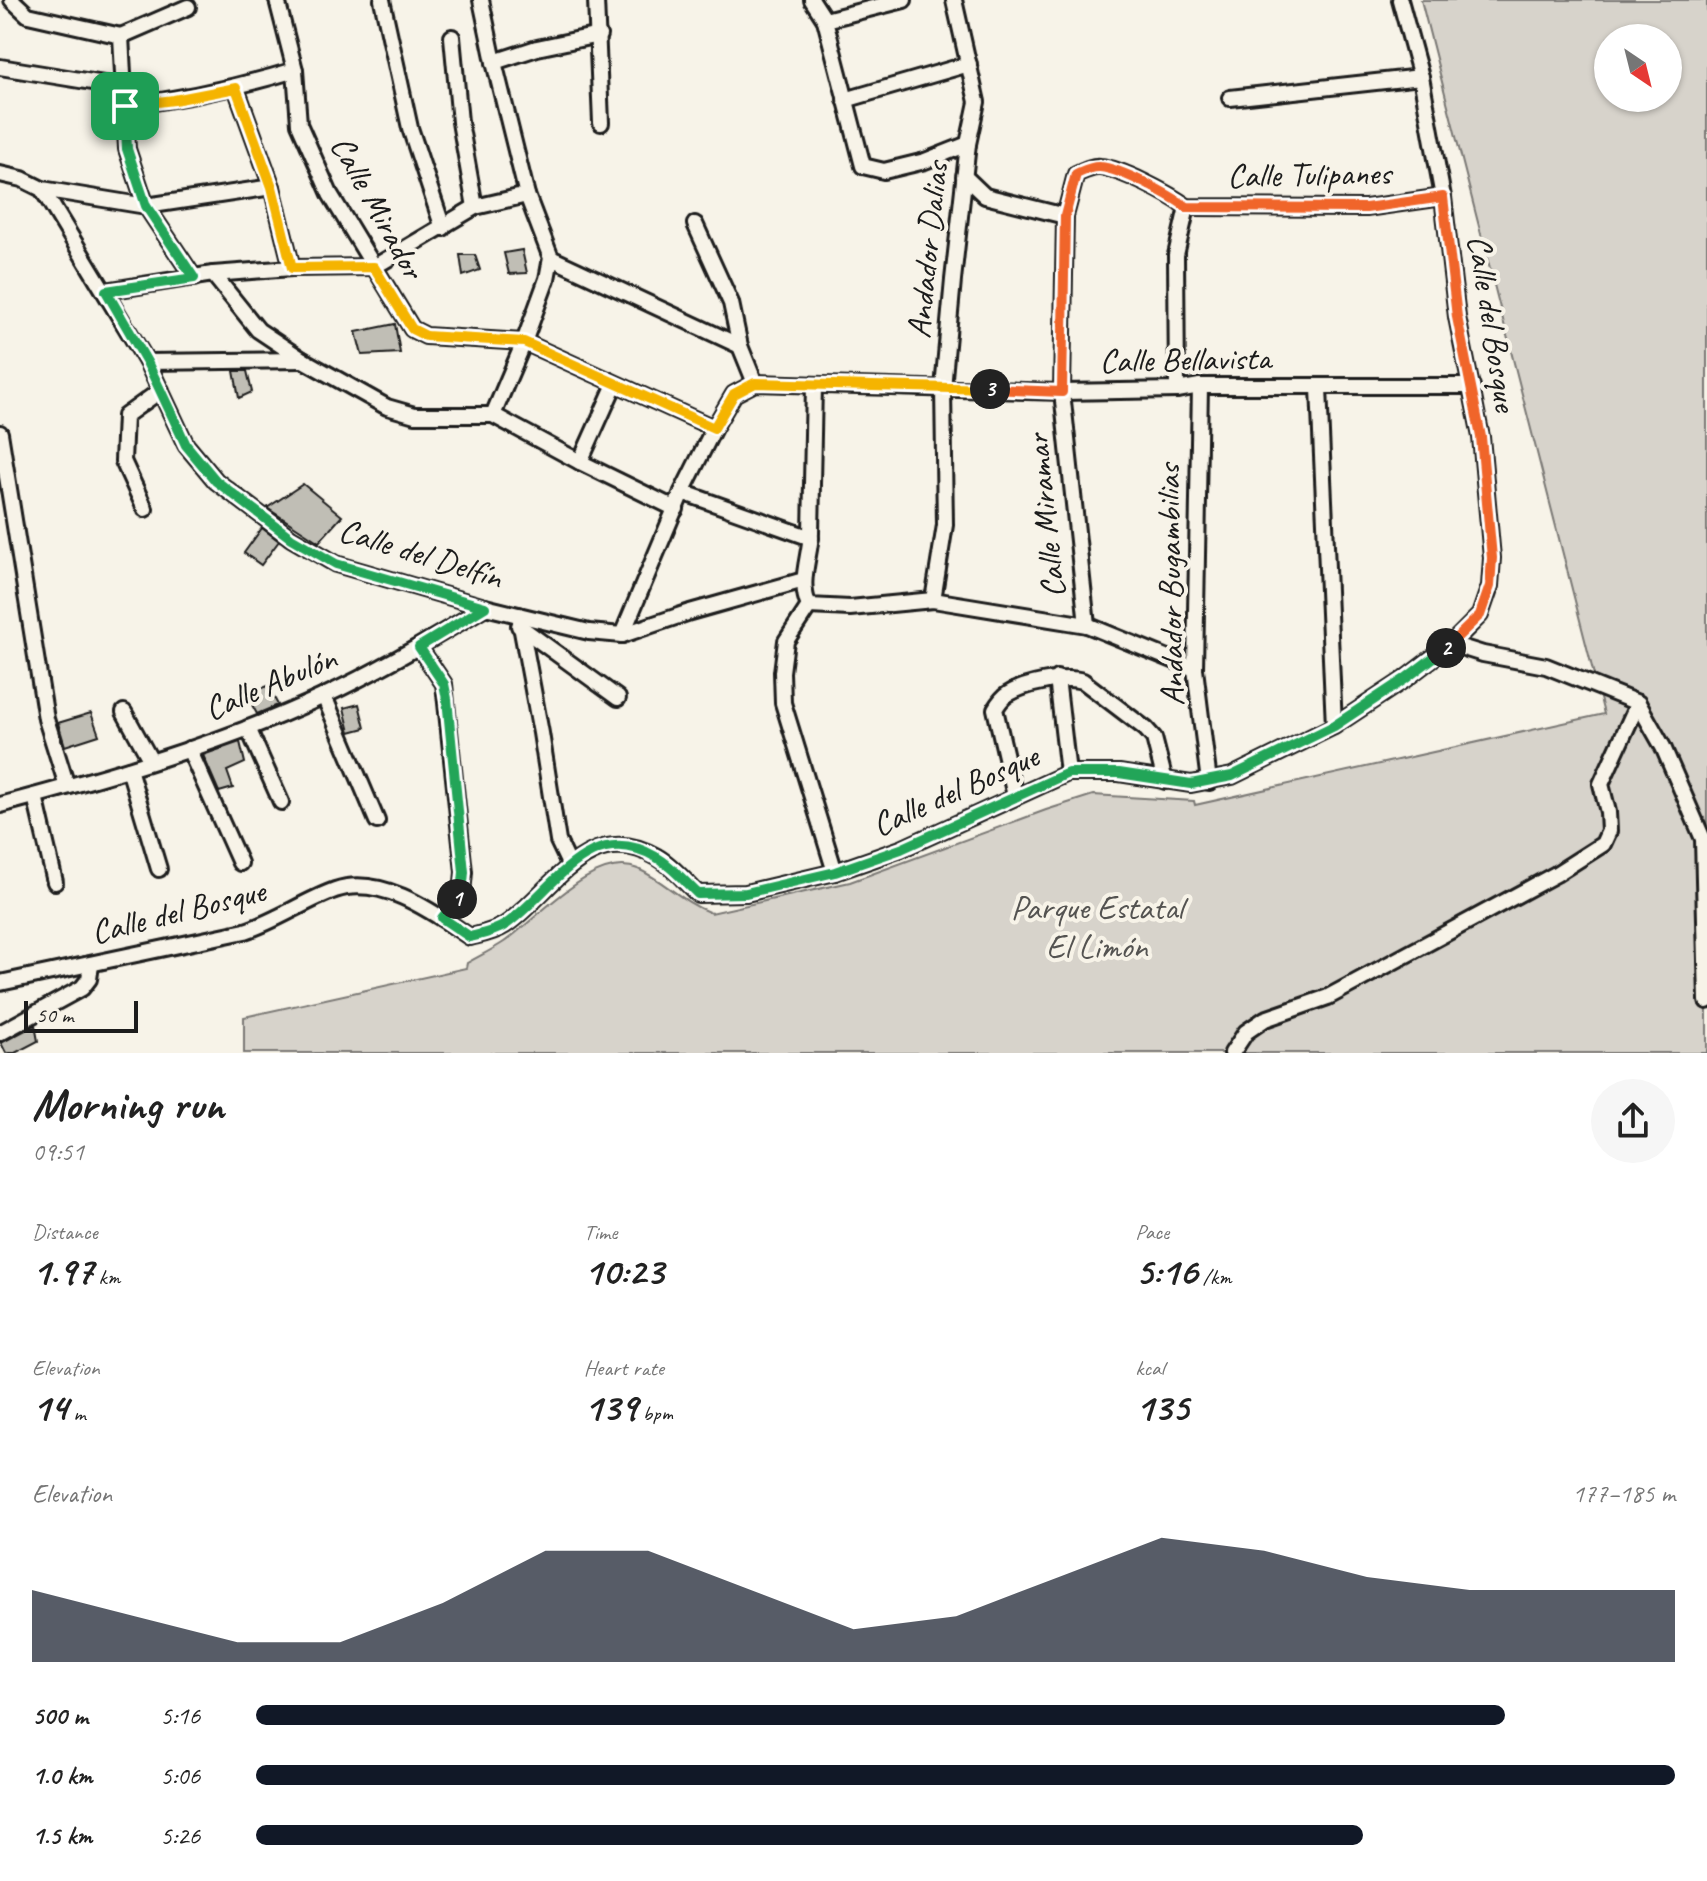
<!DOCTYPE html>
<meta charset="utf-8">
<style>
:root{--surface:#fff;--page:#f6f6f6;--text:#222;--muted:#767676;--accent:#111827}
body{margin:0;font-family:Caveat,sans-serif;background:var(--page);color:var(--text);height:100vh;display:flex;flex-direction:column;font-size:30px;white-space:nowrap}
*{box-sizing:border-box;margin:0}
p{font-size:26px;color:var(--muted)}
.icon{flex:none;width:44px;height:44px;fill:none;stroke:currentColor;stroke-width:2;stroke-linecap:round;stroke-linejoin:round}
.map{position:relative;height:1053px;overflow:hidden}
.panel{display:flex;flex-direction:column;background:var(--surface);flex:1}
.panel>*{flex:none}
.needle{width:52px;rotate:145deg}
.fabs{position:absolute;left:1594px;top:24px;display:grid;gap:16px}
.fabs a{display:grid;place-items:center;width:88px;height:88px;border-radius:50%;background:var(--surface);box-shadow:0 2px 6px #0004;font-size:40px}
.scale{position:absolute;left:24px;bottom:20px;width:114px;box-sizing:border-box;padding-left:8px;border:4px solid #1c1c1c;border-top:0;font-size:22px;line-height:28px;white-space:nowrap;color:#1c1c1c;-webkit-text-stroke:6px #f7f3e8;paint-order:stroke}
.pin{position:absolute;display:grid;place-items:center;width:68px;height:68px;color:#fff;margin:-34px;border-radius:16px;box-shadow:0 4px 12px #0006}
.km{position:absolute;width:40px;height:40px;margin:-20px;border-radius:50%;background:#222;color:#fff;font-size:22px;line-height:40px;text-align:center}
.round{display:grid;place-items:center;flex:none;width:84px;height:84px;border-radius:42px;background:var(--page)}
.headline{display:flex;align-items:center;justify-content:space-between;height:136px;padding:0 32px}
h1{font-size:44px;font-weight:700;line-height:60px}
.figures{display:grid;grid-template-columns:repeat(3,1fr);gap:12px;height:136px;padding:8px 32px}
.figures div{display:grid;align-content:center}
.figures b{font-size:40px;font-weight:700}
.figures small{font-size:22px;font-weight:400}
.figures p{font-size:22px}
.chart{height:224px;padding:16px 32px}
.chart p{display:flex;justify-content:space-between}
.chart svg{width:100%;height:144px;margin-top:8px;fill:var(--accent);opacity:.7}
ul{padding:0 32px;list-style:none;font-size:26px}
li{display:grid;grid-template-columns:128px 96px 1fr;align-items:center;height:60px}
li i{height:20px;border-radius:10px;background:var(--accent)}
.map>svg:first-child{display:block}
.green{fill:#d7d3cb;stroke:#7a7874;stroke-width:2;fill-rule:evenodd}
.building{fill:#c0beb5;stroke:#1c1c1c;stroke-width:2}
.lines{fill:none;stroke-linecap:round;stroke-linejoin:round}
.minor-casing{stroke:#1c1c1c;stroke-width:20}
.minor{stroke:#f7f3e8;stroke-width:14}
.split-1-casing{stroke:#fff;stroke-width:16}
.split-2-casing{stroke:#fff;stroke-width:16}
.split-3-casing{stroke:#fff;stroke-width:16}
.split-4-casing{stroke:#fff;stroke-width:16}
.split-1{stroke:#22a559;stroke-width:10}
.split-2{stroke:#22a559;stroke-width:10}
.split-3{stroke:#f0652b;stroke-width:10}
.split-4{stroke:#f5b400;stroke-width:10}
.labels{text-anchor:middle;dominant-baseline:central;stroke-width:8;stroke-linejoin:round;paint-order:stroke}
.street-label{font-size:34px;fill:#1c1c1c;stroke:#f7f3e8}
.park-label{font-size:34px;fill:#545351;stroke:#f7f3e8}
</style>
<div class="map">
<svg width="1707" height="1053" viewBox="0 0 1707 1053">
<rect width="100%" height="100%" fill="#f7f3e8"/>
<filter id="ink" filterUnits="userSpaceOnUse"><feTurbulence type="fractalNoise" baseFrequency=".0125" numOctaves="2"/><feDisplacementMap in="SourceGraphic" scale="16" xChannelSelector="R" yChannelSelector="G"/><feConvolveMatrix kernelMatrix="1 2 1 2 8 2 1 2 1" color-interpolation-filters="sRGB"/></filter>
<g filter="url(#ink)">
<path class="green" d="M1421,0H1707V1053H244V1017L466,968L467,963C479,956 492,950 504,942C538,919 594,851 638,869C663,880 682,902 711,913L850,882L1046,810L1093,795L1194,801L1195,805L1604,714ZM1608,38H1668V98H1608Z"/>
<g class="building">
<polygon points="522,250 527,273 509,274 504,253"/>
<polygon points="460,255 475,255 480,270 463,276"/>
<polygon points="395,324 400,353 362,355 356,332"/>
<polygon points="234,371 247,371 252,392 239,398"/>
<polygon points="303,484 342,516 319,542 267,508"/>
<polygon points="262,528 279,541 261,565 244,553"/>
<polygon points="268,686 278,705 257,714 246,694"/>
<polygon points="359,704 365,728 350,732 344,708"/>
<polygon points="91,713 99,735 65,746 58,723"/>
<polygon points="240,742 245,763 227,771 233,788 219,792 203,755"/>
<polygon points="35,1025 38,1041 15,1053 6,1053 1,1043"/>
</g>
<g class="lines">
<g class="minor-casing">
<g id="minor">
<polyline points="12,0 28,15 121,36"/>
<polyline points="277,0 295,70 299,124 330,194 412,329 426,336 524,342 714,428"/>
<polyline points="382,0 410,128 443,228"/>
<polyline points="481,0 494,62 527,195 551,258 547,279 524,342 493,415"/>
<polyline points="596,0 601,123"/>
<polyline points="812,0 825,20 863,166 884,171 925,161 968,144"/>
<polyline points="825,20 904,0"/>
<polyline points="121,36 127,149 146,206 194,278"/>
<polyline points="121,36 188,7"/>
<polyline points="452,37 460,122 475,207"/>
<polyline points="494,62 537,48 599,35"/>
<polyline points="0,67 123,87"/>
<polyline points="236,88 272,187 292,268"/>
<polyline points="1230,98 1421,77"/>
<polyline points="845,100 969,64"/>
<path d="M125,106C184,99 239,87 295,70"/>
<polyline points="0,174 22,179 42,189 147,362 186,445 216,481 291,538 336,564 485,607 589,632 622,635 690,612 804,580"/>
<polyline points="964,176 985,196 1065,216"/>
<polyline points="42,189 146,206 272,187"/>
<polyline points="695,224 731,303 740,346 755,383"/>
<polyline points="551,258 740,346"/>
<polyline points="213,274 258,330 303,360 387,407 415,415 493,415 580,462 676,509"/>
<polyline points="106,291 213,274 292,268 374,267 475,207 527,195"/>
<polyline points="147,362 303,360"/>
<path d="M814,385C813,434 812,484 811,533C810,557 798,583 809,606L850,608L933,600L1087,625L1195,669"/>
<polyline points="1200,386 1195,669 1209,782"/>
<polyline points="1319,388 1334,726"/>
<polyline points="1177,390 1176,255 1187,207"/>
<polyline points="0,433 46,719 67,786"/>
<polyline points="580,462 615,384"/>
<polyline points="682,492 811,538"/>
<polyline points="145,509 123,461 125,416 161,390"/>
<polyline points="933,600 945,525 943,388 953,280 968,144 977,102 954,0"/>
<polyline points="809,606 786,641 782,672 783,703 835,872"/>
<polyline points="519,615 541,733 558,841 569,864"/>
<path d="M1087,625L1062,392L1065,216L1076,174C1083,171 1092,166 1100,167C1122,169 1169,194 1187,207L1366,208L1443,197"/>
<polyline points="519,626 618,698"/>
<polyline points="622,635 682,492 714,428 734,394 755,383 1062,392 1177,390 1200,386 1472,386"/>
<polyline points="1451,644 1483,654 1546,666 1638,703 1663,747 1703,839 1707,1001"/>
<polyline points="419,647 444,684 464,872 462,893 442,918"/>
<polyline points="1057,678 1068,773"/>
<polyline points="324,696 377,821"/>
<polyline points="124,712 151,761"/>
<polyline points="248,728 281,802"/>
<polyline points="189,749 240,863"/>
<polyline points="129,769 159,869"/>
<polyline points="35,796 55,882"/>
<path d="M1015,796L995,709C998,704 1003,697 1008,694C1024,684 1065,675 1083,681L1146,729L1154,738L1165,781"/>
<path d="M0,805C110,776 221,744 324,696C380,670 433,639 485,607"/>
<path d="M0,983L245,931C277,921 304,901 335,890C381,874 433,912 470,937C482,934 494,932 505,925C552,893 588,817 657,857C672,865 685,882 698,894L746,893L835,872L901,849L1068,773H1119L1191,784L1232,776L1334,726L1405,679L1451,644L1480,615L1490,586L1492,558L1481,437L1457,317L1443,197L1421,77L1400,0"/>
<polyline points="0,1033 82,988 89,979 91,965"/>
<polyline points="1232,1053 1246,1032 1265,1019 1328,997 1556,874 1603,844 1609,831 1608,812 1601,784 1638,703"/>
</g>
</g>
<use href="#minor" class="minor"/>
</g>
</g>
<g class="lines" filter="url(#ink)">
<g class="split-1-casing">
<polyline id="split-1" points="125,106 127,149 146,206 194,278 106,291 147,362 186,445 216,481 291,538 336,564 485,607 419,647 444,684 447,699 464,872 462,893 457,899"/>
</g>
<g class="split-2-casing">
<path id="split-2" d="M457,899L442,918L470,937C482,934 494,932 505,925C552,893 588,817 656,857C672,866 685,882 698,894L746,893L835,872L901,849L1068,773H1119L1191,784L1232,776L1334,726L1405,679L1446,648"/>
</g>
<g class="split-3-casing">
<path id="split-3" d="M990,389L1062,392L1065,216L1076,174C1083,171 1092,166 1100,167C1122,169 1168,194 1187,207L1366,208L1443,197L1457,317L1481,437L1492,558L1490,586L1480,615L1446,648"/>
</g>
<g class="split-4-casing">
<polyline id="split-4" points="125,106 174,100 236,88 272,187 292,268 374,267 412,329 426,336 524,342 714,428 734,394 755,383 990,389"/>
</g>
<use href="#split-1" class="split-1"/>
<use href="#split-2" class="split-2"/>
<use href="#split-3" class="split-3"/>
<use href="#split-4" class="split-4"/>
</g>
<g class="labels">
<g class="street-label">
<text transform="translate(1309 174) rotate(-1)">Calle Tulipanes</text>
<text transform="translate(378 207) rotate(61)">Calle Mirador</text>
<text transform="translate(927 250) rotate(-84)">Andador Dalias</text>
<text transform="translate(1493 323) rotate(81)">Calle del Bosque</text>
<text transform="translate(1185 359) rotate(-1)">Calle Bellavista</text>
<text transform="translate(1045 516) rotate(-96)">Calle Miramar</text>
<text transform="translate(421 553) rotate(17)">Calle del Delfín</text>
<text transform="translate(1170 585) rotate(-91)">Andador Bugambilias</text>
<text transform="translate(270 683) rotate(-23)">Calle Abulón</text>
<text transform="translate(955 790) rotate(-24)">Calle del Bosque</text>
<text transform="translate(178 911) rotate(-14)">Calle del Bosque</text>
</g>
<g class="park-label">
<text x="1097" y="907">Parque Estatal<tspan x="1097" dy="39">El Limón</tspan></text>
</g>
</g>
</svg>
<div class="fabs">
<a><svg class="needle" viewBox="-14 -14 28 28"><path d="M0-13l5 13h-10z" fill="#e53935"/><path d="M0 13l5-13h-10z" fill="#767676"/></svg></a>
</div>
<div class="scale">50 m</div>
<div class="pin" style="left:125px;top:106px;background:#1e9e55"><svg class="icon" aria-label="arrive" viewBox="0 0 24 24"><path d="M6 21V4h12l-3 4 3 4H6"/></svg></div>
<b class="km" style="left:457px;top:899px">1</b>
<b class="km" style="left:1446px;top:648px">2</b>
<b class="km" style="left:990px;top:389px">3</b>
</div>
<section class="panel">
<div class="headline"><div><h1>Morning run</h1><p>09:51</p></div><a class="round"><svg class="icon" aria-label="share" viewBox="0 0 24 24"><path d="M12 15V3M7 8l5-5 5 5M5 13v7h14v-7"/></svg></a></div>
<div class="figures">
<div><p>Distance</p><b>1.97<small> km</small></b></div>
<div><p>Time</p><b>10:23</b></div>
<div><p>Pace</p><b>5:16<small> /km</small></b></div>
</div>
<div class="figures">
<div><p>Elevation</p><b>14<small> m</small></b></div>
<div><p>Heart rate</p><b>139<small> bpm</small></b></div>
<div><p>kcal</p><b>135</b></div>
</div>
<div class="chart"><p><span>Elevation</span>177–185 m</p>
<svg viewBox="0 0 160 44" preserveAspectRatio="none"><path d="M0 44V22L10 30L20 38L30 38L40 26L50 10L60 10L70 22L80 34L90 30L100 18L110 6L120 10L130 18L140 22L150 22L160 22V44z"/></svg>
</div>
<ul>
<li><b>500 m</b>5:16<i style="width:88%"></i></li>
<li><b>1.0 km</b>5:06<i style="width:100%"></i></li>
<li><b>1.5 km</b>5:26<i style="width:78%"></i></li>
</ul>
</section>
